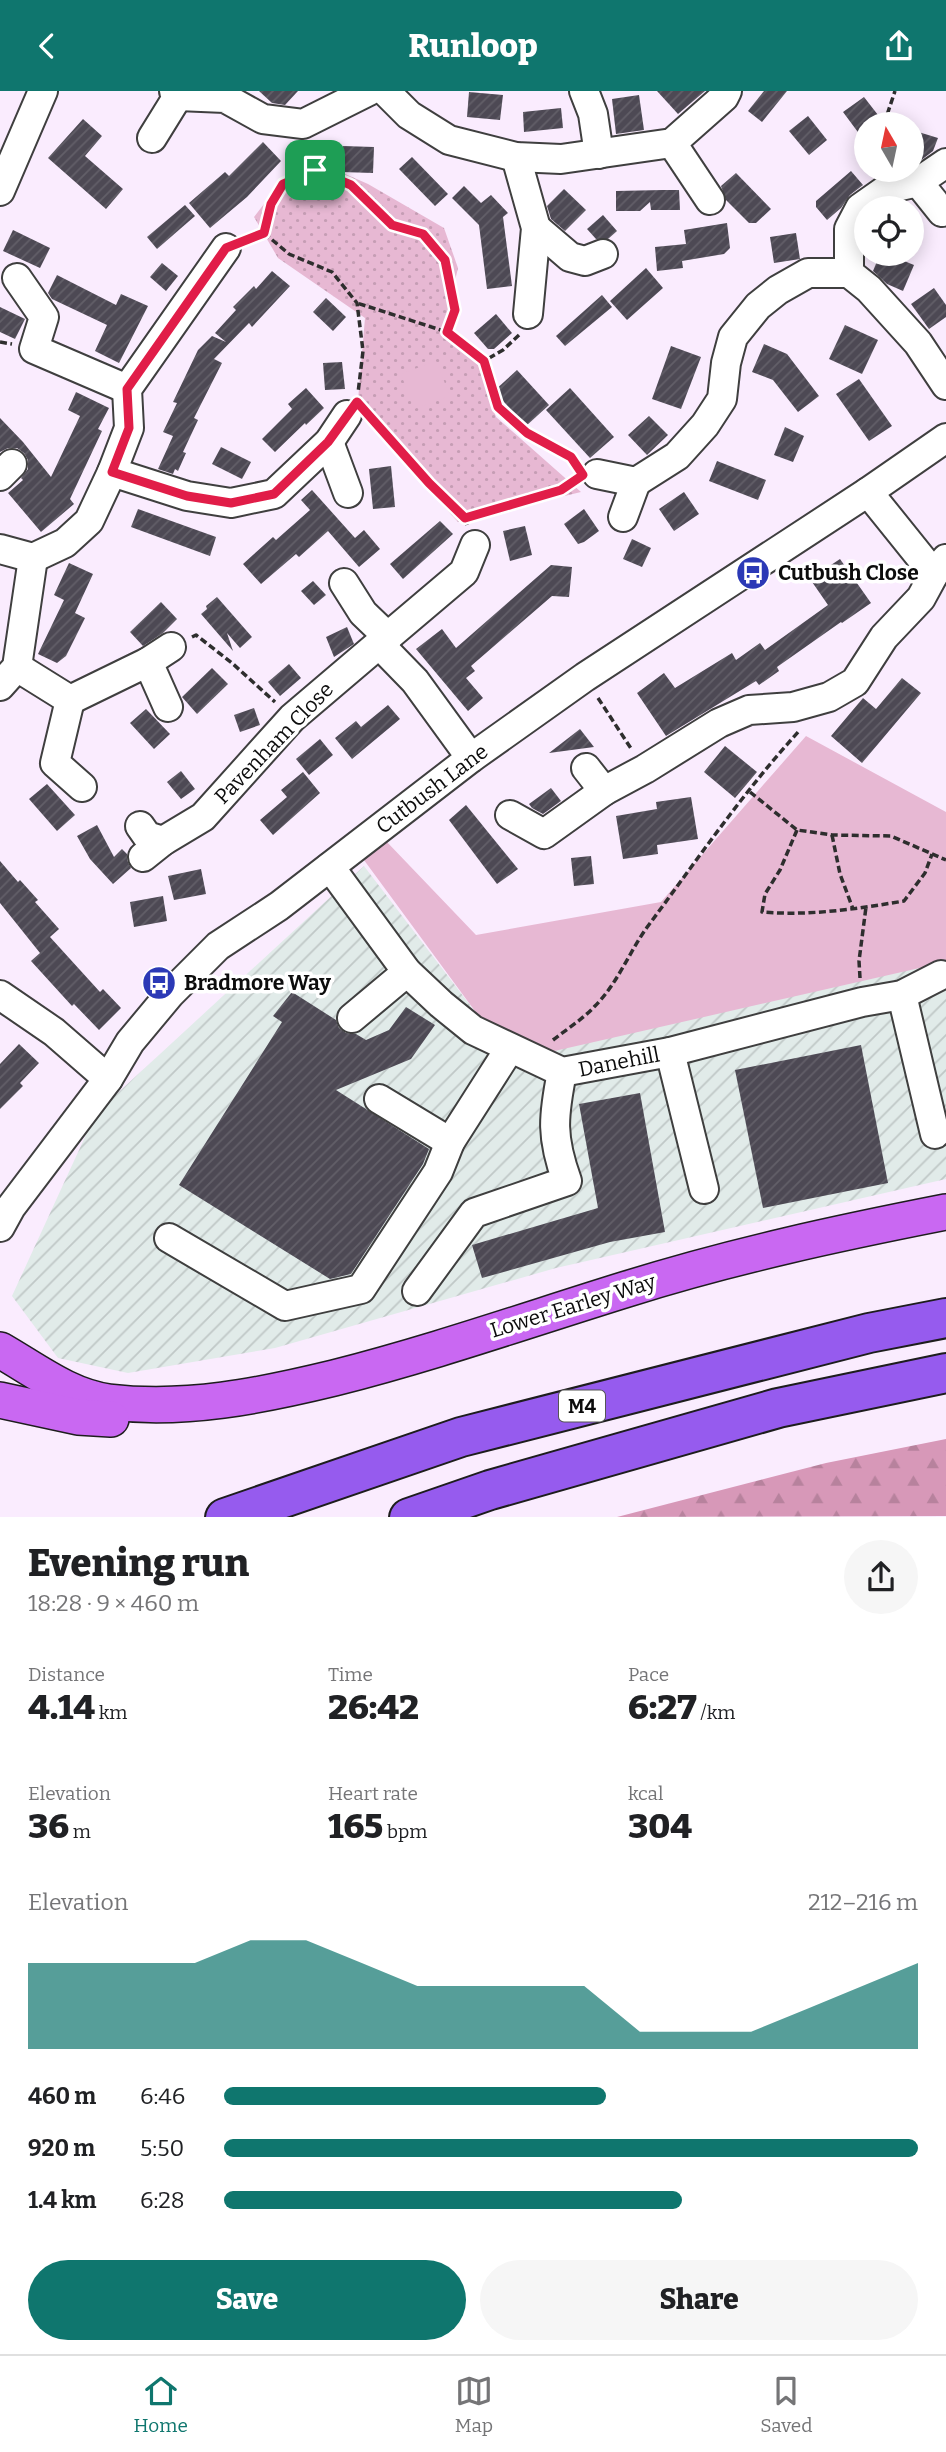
<!DOCTYPE html>
<meta charset="utf-8">
<style>
:root{--surface:#fff;--page:#f6f6f6;--text:#202124;--muted:#757577;--line:#e0e0e0;--accent:#0f766e}
body{margin:0;font-family:Bitter,serif;background:var(--page);color:var(--text);height:100vh;display:flex;flex-direction:column;font-size:26px;white-space:nowrap}
*{box-sizing:border-box;margin:0}
p{font-size:23px;color:var(--muted)}
.icon{flex:none;width:38px;height:38px;fill:none;stroke:currentColor;stroke-width:2;stroke-linecap:round;stroke-linejoin:round}
.map{position:relative;height:1426px;overflow:hidden}
.details{display:flex;flex-direction:column;background:var(--surface);flex:1}
.details>*{flex:none}
.needle{width:46px;rotate:351deg}
.tools{position:absolute;left:854px;top:21px;display:grid;gap:14px}
.tools a{display:grid;place-items:center;width:70px;height:70px;border-radius:50%;background:var(--surface);box-shadow:0 4px 18px #0003;font-size:35px}
.pin{position:absolute;display:grid;place-items:center;width:60px;height:60px;color:#fff;margin:-30px;border-radius:14px;box-shadow:0 4px 10px #0006}
.round{display:grid;place-items:center;flex:none;width:74px;height:74px;border-radius:37px;background:var(--page)}
.headline{display:flex;align-items:center;justify-content:space-between;height:119px;padding:0 28px}
h1{font-size:38px;font-weight:800;line-height:52px}
.metrics{display:grid;grid-template-columns:repeat(3,1fr);gap:10px;height:119px;padding:7px 28px}
.metrics div{display:grid;align-content:center}
.metrics b{font-size:35px;font-weight:800}
.metrics small{font-size:19px;font-weight:400}
.metrics p{font-size:19px}
.chart{height:196px;padding:14px 28px}
.chart p{display:flex;justify-content:space-between}
.chart svg{width:100%;height:126px;margin-top:7px;fill:var(--accent);opacity:.7}
.primary-button{display:flex;gap:14px;margin-top:auto;padding:14px 28px}
.primary-button a{flex:1;height:80px;border-radius:42px;background:var(--accent);color:#fff;font-size:28px;font-weight:800;line-height:80px;text-align:center}
.primary-button a+a{background:var(--page);color:var(--text)}
ul{padding:0 28px;list-style:none;font-size:23px}
li{display:grid;grid-template-columns:112px 84px 1fr;align-items:center;height:52px}
li i{height:18px;border-radius:9px;background:var(--accent)}
header{display:flex;justify-content:space-between;align-items:center;height:91px;padding:0 28px;background:var(--accent);color:#fff;font-size:32px;font-weight:800}
.tab-bar{display:flex;justify-content:space-around;align-items:center;height:98px;border-top:2px solid var(--line);background:var(--surface);font-size:19px;color:var(--muted)}
.tab-bar a{display:grid;justify-items:center;gap:4px}
.tab-bar .current{color:var(--accent)}
.map>svg:first-child{display:block}
.industrial{fill:url(#industrial-furrows)}
.grass{fill:url(#grass-dots)}
.forest{fill:url(#forest-firs)}
.park{fill:#e7b8d3}
.building{fill:url(#building-hatch)}
.lines{fill:none;stroke-linecap:round;stroke-linejoin:round}
.minor-casing{stroke:#3f3f3f;stroke-width:32}
.major-casing{stroke:#1d1d1d;stroke-width:38}
.highway-casing{stroke:#1d1d1d;stroke-width:42}
.path{stroke:#2e2e2e;stroke-width:3.5;stroke-dasharray:7 3.5;stroke-linecap:butt}
.minor{stroke:#fff;stroke-width:28}
.major{stroke:#c968f2;stroke-width:35}
.highway{stroke:#965bee;stroke-width:38}
.route-casing{stroke:#fff;stroke-width:14}
.route{stroke:#e11d48;stroke-width:9}
.labels{text-anchor:middle;dominant-baseline:central;stroke-width:7;stroke-linejoin:round;paint-order:stroke}
.shield{fill:#fff;stroke:#555;stroke-width:2}
.shield-label{font-size:19px;font-weight:bold;fill:#0c0c0c}
.poi-label{font-size:21px;font-weight:bold;fill:#0c0c0c;stroke:#fff;text-anchor:start}
.street-label{font-size:21px;fill:#0c0c0c;stroke:#fff}
</style>
<header><svg class="icon" aria-label="back" viewBox="0 0 24 24"><path d="M15 5l-7 7 7 7"/></svg>Runloop<svg class="icon" aria-label="share" viewBox="0 0 24 24"><path d="M12 15V3M7 8l5-5 5 5M5 13v7h14v-7"/></svg></header>
<div class="map">
<svg width="946" height="1427" viewBox="0 0 946 1427">
<defs>
<pattern id="industrial-furrows" width="10" height="10" patternUnits="userSpaceOnUse" patternTransform="scale(1.75)"><rect width="10" height="10" fill="#e1ebe9"/><path d="M-1 1l2-2M0 10L10 0M9 11l2-2" fill="none" stroke="#c0c8c7"/></pattern>
<pattern id="grass-dots" width="8" height="8" patternUnits="userSpaceOnUse" patternTransform="scale(1.75)"><rect width="8" height="8" fill="#e7b8d3"/><path d="M2 2h.1M6 6h.1" fill="none" stroke="#c59db4" stroke-width="1.8" stroke-linecap="round"/></pattern>
<pattern id="forest-firs" width="22" height="20" patternUnits="userSpaceOnUse" patternTransform="scale(1.75)"><rect width="22" height="20" fill="#d798b8"/><path d="M5 1l3.5 6h-7zM16 11l3.5 6h-7z" fill="#b7829d"/></pattern>
<pattern id="building-hatch" width="6" height="6" patternUnits="userSpaceOnUse" patternTransform="scale(1.75)"><rect width="6" height="6" fill="#4d4954"/><path d="M-1 1l2-2M0 6l6-6M5 7l2-2" fill="none" stroke="#625f68"/></pattern>
</defs>
<rect width="100%" height="100%" fill="#faecfe"/>
<polygon class="industrial" points="364,775 483,931 946,871 946,1088 556,1177 275,1257 128,1282 58,1267 12,1205 96,1022"/>
<polygon class="grass" points="327,75 368,93 444,137 458,177 442,245 478,273 496,326 581,401 458,431 357,321 365,227 278,167 254,126 287,83"/>
<polygon class="forest" points="946,1348 946,1425 617,1426 826,1372"/>
<g class="park">
<polygon points="436,270 450,305 414,318 401,283"/>
<polygon points="806,645 946,721 946,871 550,961 483,931 361,765 386,750 476,844 661,811"/>
</g>
<g class="building">
<polygon points="259,0 298,0 285,14 272,12"/>
<polygon points="657,0 705,0 678,23"/>
<polygon points="764,0 787,0 762,31 748,20"/>
<polygon points="469,1 503,4 500,29 467,26"/>
<polygon points="639,4 644,39 616,43 612,8"/>
<polygon points="864,6 885,33 866,33 866,52 843,21"/>
<polygon points="561,17 563,37 524,41 523,21"/>
<polygon points="808,25 827,49 809,64 789,40"/>
<polygon points="83,28 102,45 85,65 123,98 106,118 48,67"/>
<polygon points="912,39 938,47 933,60 920,70 912,67"/>
<polygon points="263,51 281,70 247,106 210,137 189,112 225,81 229,85"/>
<polygon points="343,55 374,56 373,82 341,81"/>
<polygon points="412,66 448,103 435,115 399,78"/>
<polygon points="851,80 863,94 850,104 841,117 827,129 816,116 816,110"/>
<polygon points="736,82 771,118 756,132 749,132 726,109 721,95"/>
<polygon points="464,95 481,112 491,104 508,122 503,126 512,195 487,198 479,134 452,107"/>
<polygon points="564,98 586,119 565,140 551,128 547,115"/>
<polygon points="663,99 679,99 680,119 651,119 650,111 640,120 616,120 616,100"/>
<polygon points="185,114 195,125 157,158 147,146"/>
<polygon points="603,124 617,140 608,148 596,148 587,138"/>
<polygon points="727,132 730,157 724,163 682,170 683,177 657,180 655,156 686,153 684,139"/>
<polygon points="13,139 50,157 40,177 3,160"/>
<polygon points="796,142 800,168 774,172 770,146"/>
<polygon points="880,163 887,163 914,174 903,200 887,193 873,180"/>
<polygon points="162,172 178,185 166,200 150,186"/>
<polygon points="646,177 663,197 627,229 610,210"/>
<polygon points="272,180 290,195 252,236 249,232 214,268 222,272 194,327 198,329 183,361 186,362 178,380 175,378 173,383 158,378 173,345 163,341 177,312 173,311 198,259 212,245 226,251 215,242 236,219 233,216 254,195 256,198"/>
<polygon points="57,184 116,214 121,203 148,215 119,272 95,260 107,234 52,208 48,202"/>
<polygon points="934,197 946,214 946,226 929,238 911,213"/>
<polygon points="602,204 612,216 565,255 556,245"/>
<polygon points="326,207 346,226 333,240 313,221"/>
<polygon points="0,216 25,228 15,248 0,241"/>
<polygon points="496,223 512,242 494,258 488,258 474,242"/>
<polygon points="845,234 878,249 862,283 829,268"/>
<polygon points="764,253 787,263 819,305 798,321 773,289 752,281"/>
<polygon points="671,255 701,266 681,318 652,308"/>
<polygon points="342,271 345,298 325,299 323,272"/>
<polygon points="517,279 549,314 526,335 494,300"/>
<polygon points="859,288 892,335 869,350 836,303"/>
<polygon points="306,297 324,317 306,334 305,332 275,361 262,348 292,318 288,313"/>
<polygon points="570,297 614,346 590,367 546,319"/>
<polygon points="76,301 109,317 98,338 102,340 70,408 74,413 41,441 8,402 23,389 21,387 28,378 28,369 24,362 17,357 8,357 0,361 0,327 23,351 51,386 80,325 68,319"/>
<polygon points="649,325 668,344 647,364 628,344"/>
<polygon points="785,336 804,345 793,371 774,364"/>
<polygon points="221,356 251,371 242,388 212,373"/>
<polygon points="717,370 766,389 758,409 709,390"/>
<polygon points="391,375 395,416 373,418 369,378"/>
<polygon points="312,399 355,447 364,439 380,458 359,476 328,440 299,466 296,463 261,493 243,473 273,446 276,449 310,419 301,409"/>
<polygon points="684,401 699,423 674,440 659,418"/>
<polygon points="138,418 216,446 210,465 131,436"/>
<polygon points="584,418 599,440 584,451 578,453 564,433"/>
<polygon points="440,430 453,443 403,488 390,473"/>
<polygon points="525,435 532,464 510,470 503,440"/>
<polygon points="632,448 651,457 642,476 623,468"/>
<polygon points="840,468 871,512 842,532 841,531 777,576 779,580 759,594 756,590 666,645 637,602 664,582 675,597 732,562 736,569 760,552 765,559 828,514 810,488"/>
<polygon points="69,472 93,483 75,522 85,527 66,565 57,572 38,563 64,509 54,504"/>
<polygon points="551,474 572,476 569,506 552,505 471,575 475,580 466,587 483,607 468,620 416,558 442,538 456,557"/>
<polygon points="313,490 326,504 314,514 301,500"/>
<polygon points="217,506 252,546 240,557 227,542 233,560 201,523 207,518 206,515"/>
<polygon points="161,511 177,528 163,542 143,555 130,541"/>
<polygon points="347,536 354,553 334,566 326,546"/>
<polygon points="289,573 301,587 280,605 268,591"/>
<polygon points="212,577 228,593 197,623 182,606"/>
<polygon points="902,587 921,602 862,672 831,645 863,607 876,618"/>
<polygon points="388,614 400,628 352,668 335,647 356,630 361,636"/>
<polygon points="254,617 260,634 240,641 234,624"/>
<polygon points="146,618 170,643 154,658 130,632"/>
<polygon points="580,638 594,656 549,662"/>
<polygon points="320,648 333,664 309,684 296,668"/>
<polygon points="725,655 757,681 735,707 704,681"/>
<polygon points="181,680 195,698 181,708 167,691"/>
<polygon points="303,681 320,702 273,744 260,729 287,706 281,699"/>
<polygon points="47,693 75,724 57,740 29,708"/>
<polygon points="551,697 561,710 543,723 532,717 529,713"/>
<polygon points="691,706 698,748 657,754 658,763 623,768 616,725 657,718 656,711"/>
<polygon points="466,714 518,778 497,793 449,729"/>
<polygon points="97,734 114,766 122,758 127,763 127,769 131,777 113,793 90,768 77,745"/>
<polygon points="591,765 594,793 574,795 571,767"/>
<polygon points="0,770 18,791 20,789 38,809 35,811 59,838 50,846 100,901 103,898 121,917 99,939 74,913 72,915 31,870 40,862 0,812"/>
<polygon points="201,778 206,803 174,809 168,785"/>
<polygon points="163,805 167,830 134,836 130,811"/>
<polygon points="292,901 336,929 339,937 346,942 356,943 366,949 389,939 406,916 435,934 411,968 336,999 429,1058 423,1073 351,1183 330,1188 179,1094 282,931 273,925"/>
<polygon points="19,953 39,972 20,992 23,995 0,1018 0,973"/>
<polygon points="861,954 888,1092 763,1117 735,979"/>
<polygon points="640,1002 665,1141 610,1151 482,1187 472,1154 598,1117 579,1013"/>
</g>
<g class="lines">
<g class="minor-casing">
<g id="minor">
<polyline points="174,0 178,5 225,7 263,28 303,33 369,0"/>
<polyline points="385,0 409,24 449,49 516,66 561,68 672,52 724,6 727,0"/>
<polyline points="584,0 593,23 599,63"/>
<polyline points="152,47 178,5"/>
<polyline points="672,52 710,109"/>
<polyline points="516,66 536,137 528,223"/>
<polyline points="918,91 942,121"/>
<polyline points="0,100 43,0"/>
<polyline points="536,137 570,166 585,170 603,163"/>
<polyline points="849,182 849,138 860,117 887,98 918,91 946,72"/>
<polyline points="17,187 44,226 34,258 127,298"/>
<polyline points="329,351 348,402"/>
<polyline points="112,381 187,405 231,412 274,403 329,351 347,324"/>
<polyline points="597,383 636,391 677,365 705,334 722,308 726,272 733,246 758,215 778,199 808,182 849,182 869,198 918,252 946,294"/>
<polyline points="0,385 12,373"/>
<polyline points="868,401 934,483"/>
<polyline points="623,426 636,391"/>
<polyline points="0,458 33,467 65,452 89,430 112,381 129,337 127,298 226,157"/>
<polyline points="344,492 363,522 388,546"/>
<polyline points="379,553 464,481 475,454"/>
<polyline points="148,571 168,616"/>
<polyline points="17,576 70,609 148,571 171,556"/>
<polyline points="0,595 17,576 33,467"/>
<polyline points="70,609 55,672 82,696"/>
<polyline points="586,677 604,700 645,678 719,632 749,619 793,616 829,606 855,591 884,546 921,507 934,483 946,468"/>
<polyline points="510,724 544,743 604,700"/>
<polyline points="140,735 147,745 163,750"/>
<polyline points="143,766 163,750 203,726 292,627 379,553 415,590 471,667"/>
<polyline points="330,776 407,881 441,913 473,939 562,981 670,961 862,911 902,904 941,884"/>
<polyline points="0,904 54,941 108,988"/>
<polyline points="902,904 935,1043"/>
<polyline points="352,927 407,881"/>
<polyline points="670,961 704,1098"/>
<polyline points="379,1008 450,1051"/>
<polyline points="0,1136 11,1116 108,988 130,951 170,903 218,855 279,815 471,667 585,586 868,401 946,347"/>
<polyline points="169,1147 285,1215 361,1198 438,1081 450,1051 510,957"/>
<path d="M417,1200L474,1122L567,1090C551,1046 553,1026 562,981"/>
</g>
</g>
<g class="major-casing">
<g id="major">
<path d="M0,1259C35,1279 69,1306 109,1311C186,1320 260,1305 334,1287C433,1262 530,1228 627,1198C732,1165 839,1142 946,1121"/>
<polyline points="0,1309 78,1326 111,1328"/>
</g>
</g>
<g class="highway-casing">
<g id="highway">
<polyline points="225,1427 461,1346 869,1242 946,1227"/>
<polyline points="409,1427 490,1399 778,1317 946,1282"/>
</g>
</g>
<g class="path">
<polyline points="884,33 895,0"/>
<polyline points="309,56 315,79 351,94 392,134 423,143 445,169 455,219 447,241 357,212"/>
<polyline points="264,142 289,163 332,181 357,212 363,260 358,302"/>
<polyline points="247,149 264,142 271,113 283,93 315,79"/>
<polyline points="447,241 484,270 503,259 519,244"/>
<polyline points="0,251 12,253"/>
<polyline points="484,270 498,316 527,342 571,366 576,374"/>
<polyline points="371,326 429,392 465,427"/>
<polyline points="467,434 465,427 561,399 575,389"/>
<polyline points="192,546 196,544 232,572 275,611"/>
<polyline points="598,607 632,659"/>
<polyline points="750,701 797,739 832,744 891,745 946,769"/>
<path d="M797,739L780,779L765,803L762,821C809,825 857,818 904,810L925,782L932,763"/>
<polyline points="832,744 840,783 853,818"/>
<polyline points="860,887 859,870 866,816"/>
<path d="M553,949C567,938 583,928 595,915C618,892 629,861 648,835C697,769 744,700 800,639"/>
</g>
<use href="#minor" class="minor"/>
<use href="#major" class="major"/>
<use href="#highway" class="highway"/>
</g>
<g class="lines">
<g class="route-casing">
<polygon id="route" points="315,79 351,94 392,134 423,143 445,169 455,219 447,241 484,270 498,316 527,342 571,366 583,384 561,399 465,427 429,392 357,311 328,351 274,403 231,412 187,405 112,381 129,337 127,298 226,157 264,142 271,113 283,93"/>
</g>
<use href="#route" class="route"/>
</g>
<defs>
<g id="bus-disc" transform="scale(1.75)"><circle r="9.5" fill="#2b39b6" stroke="#fff"/><path d="M-5-6H5V4H4V6H2V4H-2V6H-4V4H-5ZM-3.5-4V0h7V-4ZM-3.5 1.2v1.5H-2V1.2ZM2 1.2v1.5H3.5V1.2Z" fill="#fff"/></g>
</defs>
<g fill-rule="evenodd">
<use href="#bus-disc" x="753" y="482"/>
<use href="#bus-disc" x="159" y="892"/>
</g>
<g class="labels">
<rect class="shield" x="559" y="1299.5" width="46" height="31" rx="5"/>
<g class="shield-label">
<text x="582" y="1315">M4</text>
</g>
<g class="poi-label">
<text x="778" y="482">Cutbush Close</text>
<text x="184" y="892">Bradmore Way</text>
</g>
<g class="street-label">
<text transform="translate(274 652) rotate(-46)">Pavenham Close</text>
<text transform="translate(432 698) rotate(-37)">Cutbush Lane</text>
<text transform="translate(619 971) rotate(-11)">Danehill</text>
<text transform="translate(573 1215) rotate(-17)">Lower Earley Way</text>
</g>
</g>
</svg>
<div class="tools">
<a><svg class="needle" viewBox="-14 -14 28 28"><path d="M0-13l5 13h-10z" fill="#e53935"/><path d="M0 13l5-13h-10z" fill="#757577"/></svg></a>
<a><svg class="icon" aria-label="locate" viewBox="0 0 24 24"><circle cx="12" cy="12" r="6"/><path d="M12 2v4M12 18v4M2 12h4M18 12h4"/></svg></a>
</div>
<div class="pin" style="left:315px;top:79px;background:#1e9e55"><svg class="icon" aria-label="arrive" viewBox="0 0 24 24"><path d="M6 21V4h12l-3 4 3 4H6"/></svg></div>
</div>
<section class="details">
<div class="headline"><div><h1>Evening run</h1><p>18:28 · 9 × 460 m</p></div><a class="round"><svg class="icon" aria-label="share" viewBox="0 0 24 24"><path d="M12 15V3M7 8l5-5 5 5M5 13v7h14v-7"/></svg></a></div>
<div class="metrics">
<div><p>Distance</p><b>4.14<small> km</small></b></div>
<div><p>Time</p><b>26:42</b></div>
<div><p>Pace</p><b>6:27<small> /km</small></b></div>
</div>
<div class="metrics">
<div><p>Elevation</p><b>36<small> m</small></b></div>
<div><p>Heart rate</p><b>165<small> bpm</small></b></div>
<div><p>kcal</p><b>304</b></div>
</div>
<div class="chart"><p><span>Elevation</span>212–216 m</p>
<svg viewBox="0 0 160 44" preserveAspectRatio="none"><path d="M0 44V14L10 14L20 14L30 14L40 6L50 6L60 14L70 22L80 22L90 22L100 22L110 38L120 38L130 38L140 30L150 22L160 14V44z"/></svg>
</div>
<ul>
<li><b>460 m</b>6:46<i style="width:55%"></i></li>
<li><b>920 m</b>5:50<i style="width:100%"></i></li>
<li><b>1.4 km</b>6:28<i style="width:66%"></i></li>
</ul>
<div class="primary-button"><a>Save</a><a>Share</a></div>
</section>
<nav class="tab-bar">
<a class="current"><svg class="icon" aria-label="home" viewBox="0 0 24 24"><path d="M3 11l9-7 9 7M6 9v11h12V9"/></svg>Home</a>
<a><svg class="icon" aria-label="map" viewBox="0 0 24 24"><path d="M3 6l6-2 6 2 6-2v14l-6 2-6-2-6 2zM9 4v14M15 6v14"/></svg>Map</a>
<a><svg class="icon" aria-label="saved" viewBox="0 0 24 24"><path d="M7 4h10v16l-5-4-5 4z"/></svg>Saved</a>
</nav>
